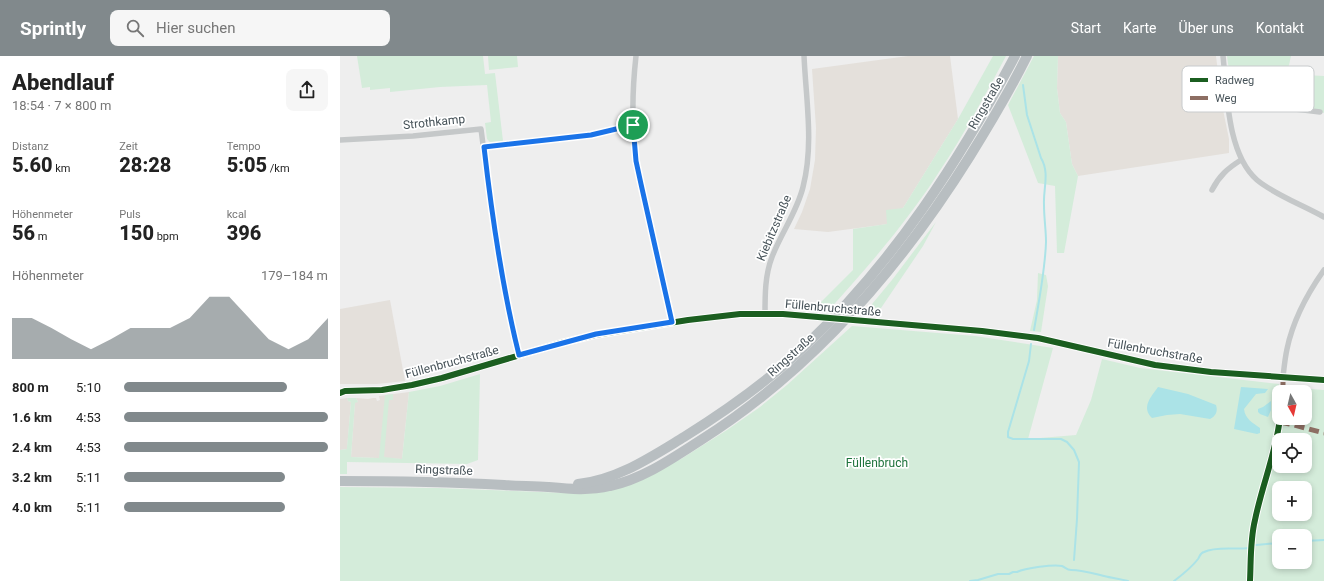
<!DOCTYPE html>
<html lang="de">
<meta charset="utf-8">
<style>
:root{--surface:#fff;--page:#f6f6f6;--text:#222;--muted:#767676;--accent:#81898c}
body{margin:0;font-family:Roboto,sans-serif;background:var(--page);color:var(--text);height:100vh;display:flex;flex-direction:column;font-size:15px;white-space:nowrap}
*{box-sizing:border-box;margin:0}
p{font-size:13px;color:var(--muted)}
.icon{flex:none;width:22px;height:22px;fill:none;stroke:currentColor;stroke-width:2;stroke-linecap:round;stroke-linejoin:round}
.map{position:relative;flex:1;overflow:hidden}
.panel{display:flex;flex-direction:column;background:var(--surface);width:340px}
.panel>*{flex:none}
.needle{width:26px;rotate:172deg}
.fabs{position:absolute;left:932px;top:329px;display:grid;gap:8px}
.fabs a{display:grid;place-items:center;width:40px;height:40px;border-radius:8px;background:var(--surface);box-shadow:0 2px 6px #0003;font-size:20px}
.pin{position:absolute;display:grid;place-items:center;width:34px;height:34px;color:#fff;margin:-17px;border:2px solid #fff;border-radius:50%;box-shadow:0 1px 4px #0007}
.round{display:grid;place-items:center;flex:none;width:42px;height:42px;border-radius:8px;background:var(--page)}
.summary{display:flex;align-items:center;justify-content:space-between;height:68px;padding:0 12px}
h1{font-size:22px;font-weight:800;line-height:30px}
.stats{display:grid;grid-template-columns:repeat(3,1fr);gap:6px;height:68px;padding:4px 12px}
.stats div{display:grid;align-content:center}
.stats b{font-size:20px;font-weight:800}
.stats small{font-size:11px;font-weight:400}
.stats p{font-size:11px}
.chart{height:112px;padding:8px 12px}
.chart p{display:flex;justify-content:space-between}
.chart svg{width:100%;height:72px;margin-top:4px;fill:var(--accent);opacity:.7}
ul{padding:0 12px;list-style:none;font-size:13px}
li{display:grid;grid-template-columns:64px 48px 1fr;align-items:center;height:30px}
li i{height:10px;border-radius:5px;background:var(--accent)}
header{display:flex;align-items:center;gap:24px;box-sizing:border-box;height:56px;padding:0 20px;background:var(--accent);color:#fff}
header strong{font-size:19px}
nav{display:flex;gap:22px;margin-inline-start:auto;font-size:14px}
.search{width:280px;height:36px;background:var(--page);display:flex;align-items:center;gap:10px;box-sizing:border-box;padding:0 14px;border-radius:8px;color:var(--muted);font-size:15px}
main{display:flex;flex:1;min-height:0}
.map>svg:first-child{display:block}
.commercial{fill:#e4e0db}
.green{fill:#d4ecda;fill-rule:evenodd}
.water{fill:#abe3e7}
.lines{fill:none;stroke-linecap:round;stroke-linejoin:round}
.stream{stroke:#abe3e7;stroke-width:2}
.street{stroke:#c5c8c9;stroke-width:5.5}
.secondary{stroke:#c6c9ca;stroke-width:7}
.highway{stroke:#b8bec1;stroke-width:10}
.quiet{stroke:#8d6e63;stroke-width:5;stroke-dasharray:10 5;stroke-linecap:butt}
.cycleway-casing{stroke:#fff;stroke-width:8}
.cycleway{stroke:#1b5e20;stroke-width:6}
.route-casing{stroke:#fff;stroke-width:8}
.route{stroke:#1a73e8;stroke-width:5}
.labels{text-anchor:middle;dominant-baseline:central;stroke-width:3.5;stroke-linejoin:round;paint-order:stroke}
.street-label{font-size:12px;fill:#465258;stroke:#fff}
.park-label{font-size:12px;fill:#1e733c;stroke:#fff}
.key{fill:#fff;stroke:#c8cbcd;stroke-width:1}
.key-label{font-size:11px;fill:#465258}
</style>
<header>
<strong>Sprintly</strong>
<div class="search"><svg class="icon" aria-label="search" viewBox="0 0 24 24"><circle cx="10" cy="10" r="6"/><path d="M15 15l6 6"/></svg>Hier suchen</div>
<nav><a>Start</a><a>Karte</a><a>Über uns</a><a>Kontakt</a></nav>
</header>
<main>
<section class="panel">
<div class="summary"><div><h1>Abendlauf</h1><p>18:54 · 7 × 800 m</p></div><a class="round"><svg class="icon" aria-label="share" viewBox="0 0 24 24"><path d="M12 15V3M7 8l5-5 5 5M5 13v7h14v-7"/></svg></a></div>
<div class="stats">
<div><p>Distanz</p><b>5.60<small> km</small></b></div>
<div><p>Zeit</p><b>28:28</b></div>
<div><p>Tempo</p><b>5:05<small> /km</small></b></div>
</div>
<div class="stats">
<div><p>Höhenmeter</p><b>56<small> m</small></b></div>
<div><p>Puls</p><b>150<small> bpm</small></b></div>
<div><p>kcal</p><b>396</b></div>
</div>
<div class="chart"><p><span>Höhenmeter</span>179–184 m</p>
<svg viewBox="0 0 160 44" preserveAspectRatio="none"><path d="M0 44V19L10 19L20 25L30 32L40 38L50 32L60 25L70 25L80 25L90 19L100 6L110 6L120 19L130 32L140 38L150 32L160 19V44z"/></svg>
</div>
<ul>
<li><b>800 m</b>5:10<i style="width:80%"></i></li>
<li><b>1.6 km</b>4:53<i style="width:100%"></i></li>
<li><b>2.4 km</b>4:53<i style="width:100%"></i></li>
<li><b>3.2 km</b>5:11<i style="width:79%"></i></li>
<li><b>4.0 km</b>5:11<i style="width:79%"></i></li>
</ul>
</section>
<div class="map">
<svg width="984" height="525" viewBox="0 0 984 525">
<rect width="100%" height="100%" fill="#eee"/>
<g class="commercial">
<polygon points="568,0 610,0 618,63 563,152 548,168 488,176 454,173 462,156 470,133 475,104 476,72 472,13"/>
<polygon points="718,0 876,0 882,49 889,83 889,97 738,120 732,108 726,66 720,57 717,32"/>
<polygon points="50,244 65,325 37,328 0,328 0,253"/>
<polygon points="69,336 62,403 11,401 15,346 18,346 16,342 28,343 33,342 36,342 37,345 40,344 39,340"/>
<polygon points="7,342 8,345 11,346 7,393 0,394 0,343"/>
</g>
<g class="green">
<polygon points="17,0 143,0 145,18 155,17 163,85 150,86 147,83 145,67 151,66 147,29 100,31 50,36 50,32 30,34 30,31 22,32"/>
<polygon points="148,0 177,0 178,11 149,14"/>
<path d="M653,0H666C645,39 624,79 599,116C567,166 527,212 487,256L478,249L513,214V173L547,168L546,154L563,152L618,63Z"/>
<polygon points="694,0 718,0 717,32 720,57 726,66 732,108 738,120 724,197 717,197 715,130 698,127 668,49"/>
<polygon points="887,0 951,0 947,18 984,20 984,57 975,54 893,43"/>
<polygon points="596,166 583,190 539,255 537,259 523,259 552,224"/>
<polygon points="698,217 706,219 708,230 701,276 690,275 697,244"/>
<path d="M512,270L635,280L713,292L688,383L736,379L751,344L762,303L800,312L939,328V362H965V336H946V331L984,334V525H0V431L98,432L227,437L258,435L341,403L387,374L420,351L447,329ZM939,384H965V410H939ZM939,432H965V458H939ZM939,480H965V506H939Z"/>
<polygon points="140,318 138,404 127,408 7,406 7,418 0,418 0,394 7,393 7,391 11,346 8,345 7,342 16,342 18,346 15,347 11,401 39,402 45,339 53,338 53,344 49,344 44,401 62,403 69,336 100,330"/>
</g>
<g class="water">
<path d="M818,331L848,338L876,349C878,355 876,360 870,363L840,358L827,359L812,362C801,351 811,341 818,331Z"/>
<path d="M901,331L928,333L925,337L916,338L904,353C905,363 913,367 920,372V377L917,378L894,373Z"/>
<polygon points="931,345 931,354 928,361 920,358 918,356 918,353 923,351"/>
</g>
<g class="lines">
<g class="stream">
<path d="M683,29L687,59L701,102C710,117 703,133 704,149C704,162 706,174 706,186C705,215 699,245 694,274"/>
<polyline points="691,288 689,305 668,376 668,381 673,383 721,383 727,386 734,394 739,406 737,463 734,504"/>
<polyline points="965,485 984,484"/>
<polyline points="916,489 939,487"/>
<path d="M630,525L638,524L658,518H669L673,516H677C685,512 714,508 722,510C726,512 727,514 731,514C742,514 752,517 764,520C772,522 780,523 788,525"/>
<path d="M834,525C842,519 852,511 858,503C860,500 860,497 864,496C876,490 895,494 909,492"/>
</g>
<g class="street">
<path d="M296,0C292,36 291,70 297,106C305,160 323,212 332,266"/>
<path d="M883,0C887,37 887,98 917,124C935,139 963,149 984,161"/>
<polyline points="888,45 980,56"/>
<polyline points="0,84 73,80 141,73 155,181 170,260 179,299"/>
<polyline points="144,91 251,79 293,69"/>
<path d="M872,134C879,120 888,112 901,104"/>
<path d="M425,258C425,239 425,219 432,201C441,177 457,156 463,131C474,88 466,44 464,0"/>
<path d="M943,321C944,312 945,302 947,293C953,264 967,238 984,214"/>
</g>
<polyline class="secondary" points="0,337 5,335 42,334 72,329 102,322 221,287 255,279 348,264 400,258 443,258 642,275 698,282 815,309 871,316 984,324"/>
<g class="highway">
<path d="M0,425C55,425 109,426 164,429C179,430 194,430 208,431C229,433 249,435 270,430C303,423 333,402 361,384C473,313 560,212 630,100C650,68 670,34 687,0"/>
<path d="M238,428C277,424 311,401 344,381C387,354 430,324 467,288C554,206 619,105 675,0"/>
</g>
<g class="quiet">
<polyline points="943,336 943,321"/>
<polyline points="940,366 954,369 984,377"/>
</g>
<g class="cycleway-casing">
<g id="cycleway">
<polyline points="0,337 5,335 42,334 72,329 102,322 221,287 255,279 348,264 400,258 443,258 642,275 698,282 815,309 871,316 984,324"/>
<path d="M910,525C911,505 910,484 915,464C922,429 936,397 940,362"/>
</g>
</g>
<use href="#cycleway" class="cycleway"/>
</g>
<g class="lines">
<g class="route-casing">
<path id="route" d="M293,69L296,105L301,128L332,266L256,278L179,299C162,231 152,161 144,91L251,79Z"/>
</g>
<use href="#route" class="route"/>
</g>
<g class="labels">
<g class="street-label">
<text transform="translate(646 47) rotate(-60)">Ringstraße</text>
<text transform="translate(94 66) rotate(-6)">Strothkamp</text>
<text transform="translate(434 172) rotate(-67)">Kiebitzstraße</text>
<text transform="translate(493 252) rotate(5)">Füllenbruchstraße</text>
<text transform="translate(815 295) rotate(10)">Füllenbruchstraße</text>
<text transform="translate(451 299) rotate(-42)">Ringstraße</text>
<text transform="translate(112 306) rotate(-15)">Füllenbruchstraße</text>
<text transform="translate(104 414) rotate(2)">Ringstraße</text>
</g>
<g class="park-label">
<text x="537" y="407">Füllenbruch</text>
</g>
</g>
<rect x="842" y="10" width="132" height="46" rx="6" class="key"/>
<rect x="850" y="22" width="18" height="4" fill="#1b5e20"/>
<rect x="850" y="40" width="18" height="4" fill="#8d6e63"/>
<g class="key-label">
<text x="875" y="28">Radweg</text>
<text x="875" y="46">Weg</text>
</g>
</svg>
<div class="fabs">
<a><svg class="needle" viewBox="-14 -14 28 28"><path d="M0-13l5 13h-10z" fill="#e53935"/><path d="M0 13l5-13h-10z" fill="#767676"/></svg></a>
<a><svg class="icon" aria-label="locate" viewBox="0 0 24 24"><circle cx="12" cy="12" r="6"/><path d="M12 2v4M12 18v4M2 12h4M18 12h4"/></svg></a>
<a>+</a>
<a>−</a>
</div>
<div class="pin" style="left:293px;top:69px;background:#1e9e55"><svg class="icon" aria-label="arrive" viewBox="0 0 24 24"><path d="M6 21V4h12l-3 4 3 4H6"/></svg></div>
</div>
</main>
